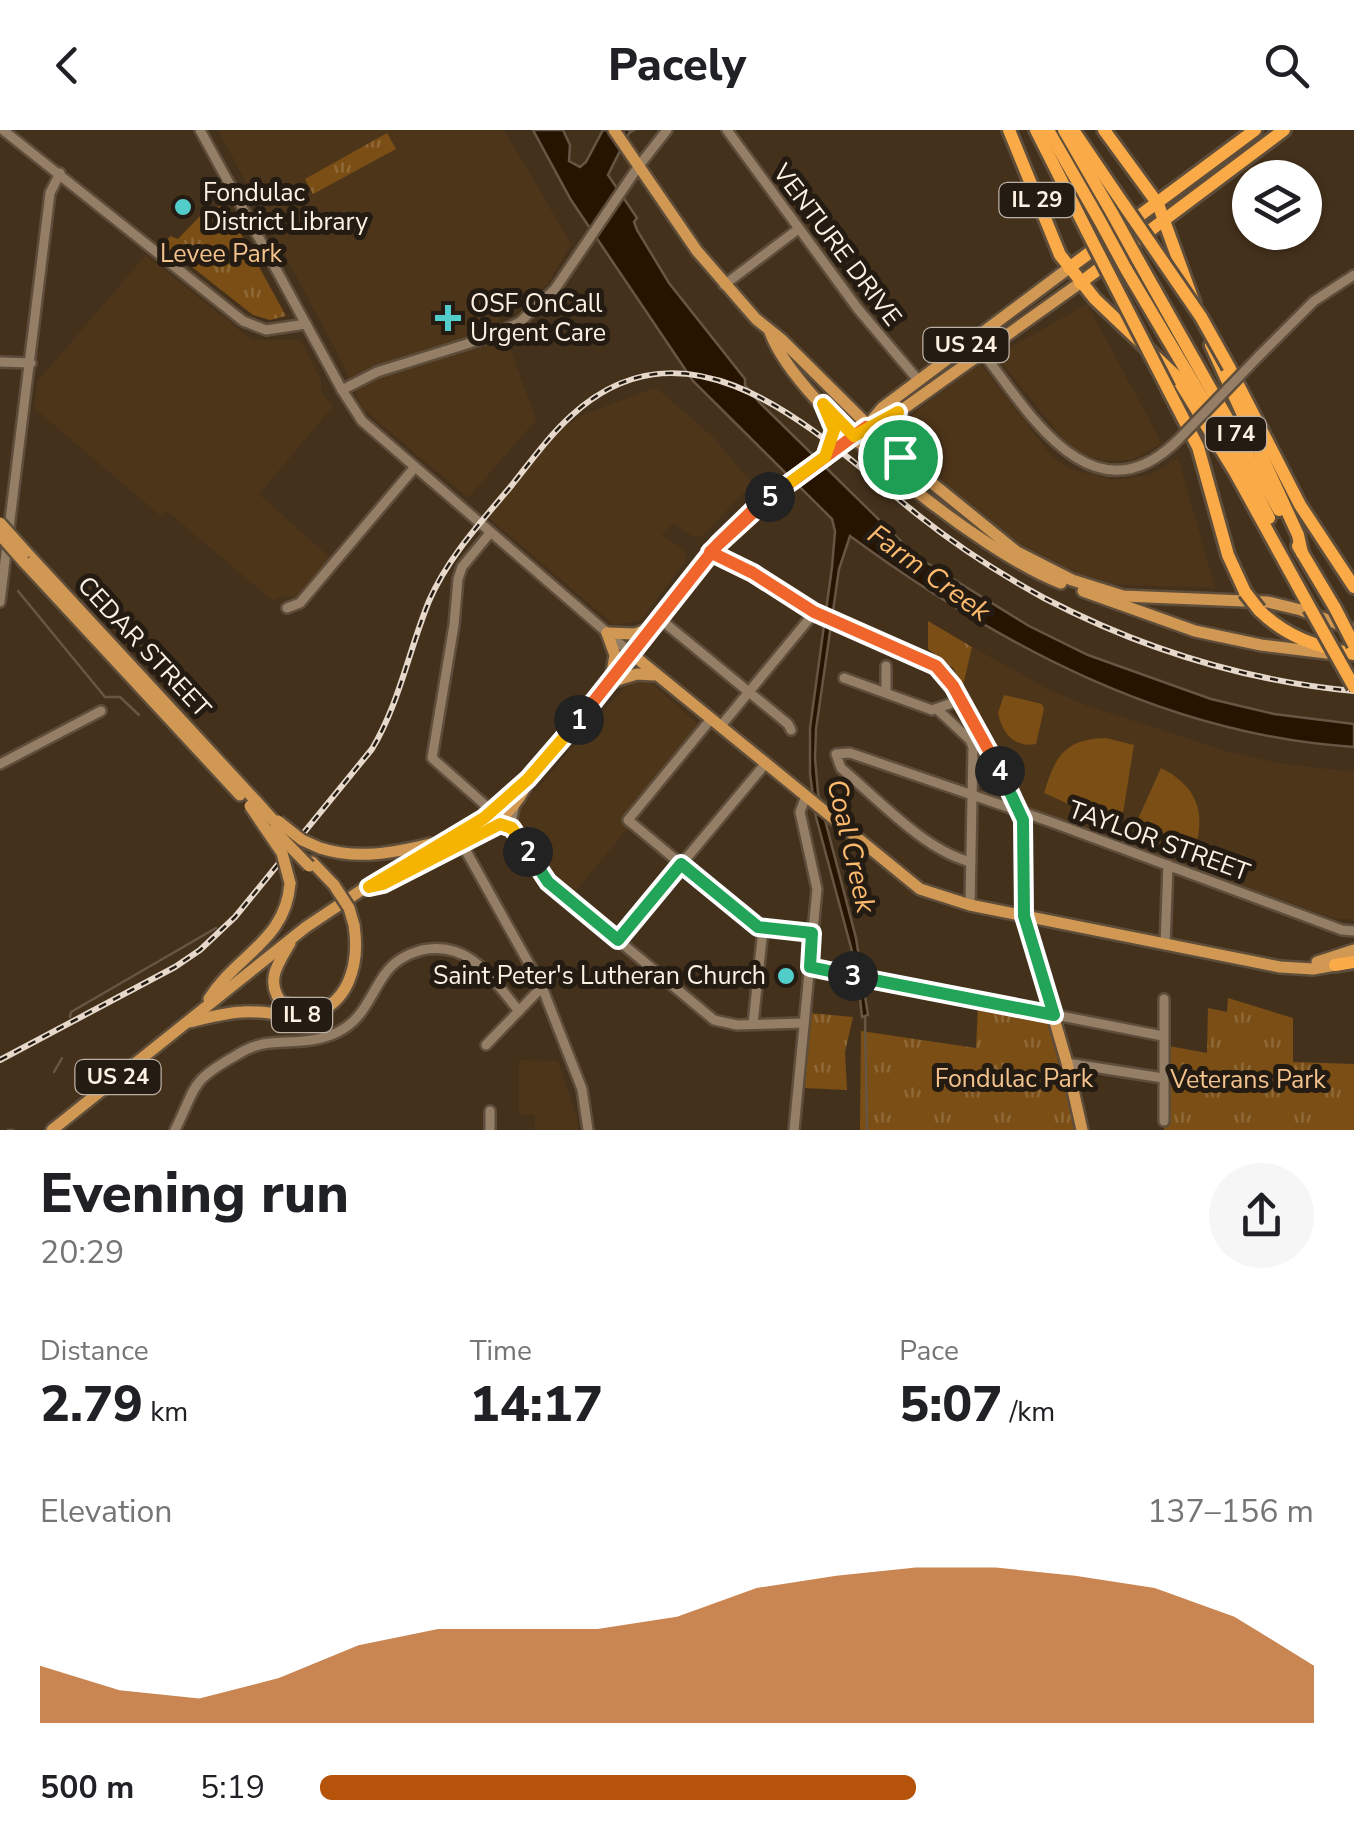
<!DOCTYPE html>
<meta charset="utf-8">
<style>
:root{--surface:#fff;--page:#f6f6f6;--text:#202124;--muted:#757577;--accent:#b45309}
body{margin:0;font-family:"Nunito Sans",sans-serif;background:var(--page);color:var(--text);height:100vh;display:flex;flex-direction:column;font-size:38px;white-space:nowrap}
*{box-sizing:border-box;margin:0}
p{font-size:32px;color:var(--muted)}
.icon{flex:none;width:55px;height:55px;fill:none;stroke:currentColor;stroke-width:2;stroke-linecap:round;stroke-linejoin:round}
.map{position:relative;height:1000px;overflow:hidden}
.sheet{display:flex;flex-direction:column;background:var(--surface);flex:1}
.sheet>*{flex:none}
.controls{position:absolute;left:1232px;top:30px;display:grid;gap:20px}
.controls a{display:grid;place-items:center;width:90px;height:90px;border-radius:50%;background:var(--surface);box-shadow:0 2px 8px #0004;font-size:50px}
.pin{position:absolute;display:grid;place-items:center;width:85px;height:85px;color:#fff;margin:-42px;border:5px solid #fff;border-radius:50%;box-shadow:0 2px 10px #0007}
.km{position:absolute;width:50px;height:50px;margin:-25px;border-radius:50%;background:#222;color:#fff;font-size:28px;line-height:50px;text-align:center}
.round{display:grid;place-items:center;flex:none;width:105px;height:105px;border-radius:52px;background:var(--page)}
.summary{display:flex;align-items:center;justify-content:space-between;height:170px;padding:0 40px}
h1{font-size:55px;font-weight:800;line-height:75px}
.figures{display:grid;grid-template-columns:repeat(3,1fr);gap:15px;height:170px;padding:10px 40px}
.figures div{display:grid;align-content:center}
.figures b{font-size:50px;font-weight:800}
.figures small{font-size:28px;font-weight:400}
.figures p{font-size:28px}
.chart{height:280px;padding:20px 40px}
.chart p{display:flex;justify-content:space-between}
.chart svg{width:100%;height:180px;margin-top:10px;fill:var(--accent);opacity:.7}
ul{padding:0 40px;list-style:none;font-size:32px}
li{display:grid;grid-template-columns:160px 120px 1fr;align-items:center;height:75px}
li i{height:25px;border-radius:12px;background:var(--accent)}
header{display:flex;justify-content:space-between;align-items:center;height:130px;padding:0 40px;background:var(--surface);font-size:45px;font-weight:800}
.map>svg:first-child{display:block}
.built{fill:#4d351a}
.grass{fill:#7a4e15}
.park{fill:url(#park-tufts)}
.water{fill:#271400;stroke:#675644;stroke-width:2.5}
.lines{fill:none;stroke-linecap:round;stroke-linejoin:round}
.stream{stroke:#675644;stroke-width:2.5}
.minor-casing{stroke:#5d4d3a;stroke-width:14}
.major-casing{stroke:#5d4d3a;stroke-width:16}
.highway-casing{stroke:#5d4d3a;stroke-width:18}
.minor{stroke:#947e66;stroke-width:9}
.major{stroke:#d19853;stroke-width:11}
.highway{stroke:#faaa46;stroke-width:12}
.rail-casing{stroke:#e6d9cb;stroke-width:6}
.rail{stroke:#241b12;stroke-width:2.5;stroke-dasharray:8;stroke-linecap:butt}
.minor-bridge-casing{stroke:#5d4d3a;stroke-width:14;stroke-linecap:butt}
.major-bridge-casing{stroke:#5d4d3a;stroke-width:16;stroke-linecap:butt}
.highway-bridge-casing{stroke:#5d4d3a;stroke-width:18;stroke-linecap:butt}
.minor-bridge{stroke:#947e66;stroke-width:9}
.major-bridge{stroke:#d19853;stroke-width:11}
.highway-bridge{stroke:#faaa46;stroke-width:12}
.split-1-casing{stroke:#fff;stroke-width:20}
.split-2-casing{stroke:#fff;stroke-width:20}
.split-3-casing{stroke:#fff;stroke-width:20}
.split-4-casing{stroke:#fff;stroke-width:20}
.split-5-casing{stroke:#fff;stroke-width:20}
.split-6-casing{stroke:#fff;stroke-width:20}
.split-1{stroke:#f0652b;stroke-width:12}
.split-2{stroke:#f5b400;stroke-width:12}
.split-3{stroke:#22a559;stroke-width:12}
.split-4{stroke:#22a559;stroke-width:12}
.split-5{stroke:#f0652b;stroke-width:12}
.split-6{stroke:#f5b400;stroke-width:12}
.poi-dot{fill:#53cdca;stroke:#241b12;stroke-width:4}
.labels{text-anchor:middle;dominant-baseline:central;stroke-width:10;stroke-linejoin:round;paint-order:stroke}
.shield{fill:#241b12;stroke:#bcb1a5;stroke-width:2.5}
.shield-label{font-size:22px;font-weight:bold;fill:#fdf1e4}
.poi-label{font-size:25px;fill:#fdf1e4;stroke:#241b12;text-anchor:start}
.street-label{font-size:25px;fill:#fdf1e4;stroke:#241b12}
.park-label{font-size:25px;fill:#f4c38d;stroke:#241b12}
.water-label{font-size:28px;font-style:italic;fill:#fcba6f;stroke:#241b12}
</style>
<header><svg class="icon" aria-label="back" viewBox="0 0 24 24"><path d="M15 5l-7 7 7 7"/></svg>Pacely<svg class="icon" aria-label="search" viewBox="0 0 24 24"><circle cx="10" cy="10" r="6"/><path d="M15 15l6 6"/></svg></header>
<div class="map">
<svg width="1354" height="1000" viewBox="0 0 1354 1000">
<defs>
<pattern id="park-tufts" width="24" height="20" patternUnits="userSpaceOnUse" patternTransform="scale(2.5)"><rect width="24" height="20" fill="#7a4e15"/><path d="M3 7l-1-3M5 7V3M7 7l1-3M15 17l-1-3M17 17v-4M19 17l1-3" fill="none" stroke="#8e6837"/></pattern>
</defs>
<rect width="100%" height="100%" fill="#44311c"/>
<g class="built">
<polygon points="218,0 504,0 571,114 547,155 499,188 536,290 468,368 363,279 339,226"/>
<polygon points="146,125 252,210 296,210 303,214 321,251 321,262 333,276 259,364 331,429 298,468 285,466 272,470 167,381 161,386 34,278 37,252"/>
<polygon points="1087,174 1162,314 1131,330 1106,331 1082,324 1065,311 996,226"/>
<polygon points="980,233 1053,328 1073,340 1114,350 1150,345 1178,328 1215,458 1098,454 1044,432 996,397 899,314 898,302 914,283"/>
<polygon points="650,260 659,260 714,308 754,356 742,364 702,407 692,406 672,393 662,405 685,421 685,432 640,491 614,495 488,387 561,299 582,285"/>
<polygon points="972,517 1052,561 1085,575 1225,621 1283,634 1354,642 1354,789 1335,789 1029,678 963,556"/>
<polygon points="636,549 653,554 707,602 573,764 549,742 519,692 517,682 628,553"/>
<polygon points="519,930 558,931 577,988 578,1000 535,1000 535,985 519,985"/>
</g>
<g class="grass">
<path d="M1004,565L1042,574L1044,579L1036,614C1014,618 1002,603 998,583Z"/>
<path d="M1106,608L1134,615L1122,689L1113,694L1044,663C1055,626 1065,609 1106,608Z"/>
<path d="M1161,638C1193,654 1205,677 1197,712L1141,698L1137,691Z"/>
</g>
<g class="park">
<polygon points="387,3 396,19 313,64 305,49"/>
<polygon points="224,73 286,186 270,190 253,185 164,115 170,106 178,109 201,85 204,87"/>
<polygon points="928,491 972,517 963,556 953,538 928,519"/>
<polygon points="1228,868 1293,888 1293,932 1354,934 1354,1000 1164,1000 1163,915 1207,923 1208,878 1227,882"/>
<polygon points="978,874 1047,889 1077,1000 860,1000 861,901 976,918"/>
<polygon points="810,883 853,887 845,922 847,960 803,958"/>
</g>
<path class="water" d="M533,0H563L570,15L569,31L580,37L586,32L603,0H634L629,3L608,45L637,88L634,92L637,100L669,153L745,249V255L758,271L916,426L1029,496L1088,525L1211,569L1274,584L1354,594V617C1166,605 999,515 850,406L839,439L816,599L815,628L818,663L856,808L868,885L862,887L857,840L816,687L810,644V598L832,437L835,401L832,389L693,251L571,70Z"/>
<g class="lines">
<g class="stream">
<polyline points="18,461 105,567 120,567 139,585"/>
<polyline points="70,887 71,882 216,798"/>
<polyline points="865,887 867,1000"/>
<polyline points="54,942 62,928"/>
<polyline points="8,1000 13,1000"/>
</g>
<g class="minor-casing">
<g id="minor">
<polyline points="3,0 243,191 266,200 306,194"/>
<polyline points="200,0 342,260 362,291 633,525"/>
<polyline points="727,0 858,179 919,251"/>
<polyline points="724,155 797,100"/>
<path d="M981,220C1029,283 1093,395 1179,309"/>
<polyline points="1258,227 1314,171 1354,145"/>
<polyline points="0,232 31,233"/>
<polyline points="342,260 377,242 489,207 520,192 555,159 638,37 667,0"/>
<polyline points="490,403 462,437 458,449 454,495 432,628 492,681"/>
<polyline points="0,472 50,63 60,43"/>
<polyline points="287,478 300,473 415,337"/>
<polyline points="660,489 788,594 791,600"/>
<polyline points="844,548 932,580 961,570"/>
<polyline points="886,563 886,536"/>
<polyline points="938,580 970,610 973,617 970,775"/>
<polyline points="711,589 628,690 757,797 812,803"/>
<polyline points="720,597 809,489"/>
<polyline points="0,634 101,581"/>
<polyline points="514,678 511,693 548,752 714,890 737,895 804,893"/>
<polyline points="461,712 542,857 582,959 588,1000"/>
<path d="M971,732C925,721 877,668 841,638L836,624L850,623L1051,692L1342,800L1354,801"/>
<polyline points="618,810 766,633"/>
<polyline points="1165,815 1168,735"/>
<polyline points="810,837 1163,906"/>
<polyline points="753,894 763,799"/>
<polyline points="486,915 542,857"/>
<polyline points="1067,933 1163,948"/>
<polyline points="1164,991 1164,869"/>
<path d="M175,1000C197,956 189,952 235,926C246,919 257,914 270,913C294,911 316,913 338,902C364,889 369,866 385,844C394,831 407,824 422,820C470,810 492,849 519,881"/>
<polyline points="490,1000 490,981"/>
<polyline points="794,1000 817,759 800,682 806,666"/>
</g>
</g>
<g class="major-casing">
<g id="major">
<polyline points="614,0 697,121 756,189 781,209 900,327 1017,422 1072,450 1123,466 1268,472 1301,480 1354,500"/>
<path d="M770,202C798,279 983,424 1061,453"/>
<polyline points="870,295 889,289 1080,153"/>
<polyline points="825,327 834,305 828,284"/>
<polyline points="26,422 256,671"/>
<polyline points="710,422 753,443 813,482 928,531 952,553 1022,684 1024,786 1067,933 1082,1000"/>
<polyline points="24,432 240,665"/>
<polyline points="1083,461 1195,501 1261,515 1335,524"/>
<polyline points="607,503 615,525 611,549"/>
<polyline points="607,503 635,504 652,498"/>
<polyline points="633,525 920,759 970,775 1280,837 1313,839 1341,834"/>
<polyline points="614,551 637,544 654,545"/>
<path d="M320,718C357,730 393,723 430,714"/>
<polyline points="312,732 334,755"/>
<path d="M387,752C437,725 507,706 529,649"/>
<path d="M290,813C278,834 265,850 281,872L301,878"/>
<polyline points="1317,832 1354,820"/>
<path d="M209,869C236,825 286,811 290,753"/>
<path d="M189,892C206,888 224,883 242,882C263,880 284,887 304,885C349,879 360,834 354,795"/>
<polyline points="52,1000 306,797 378,749 455,707 492,681 529,649 610,553 717,414 768,368 866,297 882,278 1069,138"/>
</g>
</g>
<g class="highway-casing">
<g id="highway">
<polyline points="1009,0 1060,125 1095,169 1176,246 1235,342 1310,478"/>
<polyline points="1036,0 1087,101"/>
<polyline points="1048,0 1100,91"/>
<polyline points="1064,0 1112,83"/>
<polyline points="1073,0 1124,75"/>
<polyline points="1104,0 1158,74 1194,173"/>
<polyline points="1138,130 1279,380"/>
<polyline points="1069,138 1255,0"/>
<polyline points="1126,139 1242,335 1269,388"/>
<polyline points="1080,153 1284,0"/>
<polyline points="1211,215 1298,405 1302,423"/>
<polyline points="1229,237 1300,375 1354,457"/>
<polyline points="1168,259 1198,317 1228,425 1245,462"/>
<polyline points="1298,416 1335,478"/>
<path d="M1259,480C1286,507 1317,517 1354,524"/>
<polyline points="1335,835 1354,832"/>
</g>
</g>
<use href="#minor" class="minor"/>
<use href="#major" class="major"/>
<use href="#highway" class="highway"/>
<g class="rail-casing">
<path id="rail" d="M0,930L175,837L200,820L235,787L372,619C399,574 409,520 429,471C448,427 482,391 512,355C531,331 549,306 571,286C693,173 824,310 918,385C957,416 1000,444 1044,468C1140,518 1246,551 1354,561"/>
</g>
<use href="#rail" class="rail"/>
<g class="minor-bridge-casing">
<polyline id="minor-bridge" points="1179,309 1258,227"/>
</g>
<g class="major-bridge-casing">
<g id="major-bridge">
<polyline points="0,393 26,422"/>
<polyline points="0,405 24,432"/>
<polyline points="256,671 282,700"/>
<polyline points="250,676 282,723 290,753"/>
<polyline points="278,691 302,710 320,718"/>
<polyline points="274,700 309,736"/>
<polyline points="334,755 349,778 354,795"/>
</g>
</g>
<g class="highway-bridge-casing">
<g id="highway-bridge">
<polyline points="1124,75 1201,187 1229,237"/>
<polyline points="1112,83 1138,130"/>
<polyline points="1100,91 1126,139"/>
<polyline points="1087,101 1168,259"/>
<polyline points="1245,462 1259,480"/>
<polyline points="1310,478 1354,557"/>
<polyline points="1335,478 1354,515"/>
</g>
</g>
<use href="#minor-bridge" class="minor-bridge"/>
<use href="#major-bridge" class="major-bridge"/>
<use href="#highway-bridge" class="highway-bridge"/>
</g>
<g class="lines">
<g class="split-1-casing">
<polyline id="split-1" points="579,590 718,414 753,380 866,297 900,327"/>
</g>
<g class="split-2-casing">
<polyline id="split-2" points="528,722 512,698 500,694 383,754 369,757 484,688 528,649 579,590"/>
</g>
<g class="split-3-casing">
<polyline id="split-3" points="528,722 548,752 618,810 681,734 758,797 812,803 810,837 853,846"/>
</g>
<g class="split-4-casing">
<polyline id="split-4" points="853,846 1054,885 1024,786 1023,690 1000,641"/>
</g>
<g class="split-5-casing">
<polyline id="split-5" points="770,367 710,422 753,443 814,482 936,536 953,556 1000,641"/>
</g>
<g class="split-6-casing">
<polyline id="split-6" points="770,367 825,327 834,300 823,274 854,306 898,282 888,307 900,327"/>
</g>
<use href="#split-1" class="split-1"/>
<use href="#split-2" class="split-2"/>
<use href="#split-3" class="split-3"/>
<use href="#split-4" class="split-4"/>
<use href="#split-5" class="split-5"/>
<use href="#split-6" class="split-6"/>
</g>
<g class="poi-dot">
<circle cx="183" cy="77" r="10"/>
<path d="M443 173h10v10h10v10h-10v10h-10v-10h-10v-10h10z"/>
<circle cx="786" cy="846" r="10"/>
</g>
<g class="labels">
<g class="shield">
<rect x="999.5" y="53" width="75" height="34" rx="8"/>
<rect x="923.5" y="198" width="85" height="34" rx="8"/>
<rect x="1206" y="287" width="60" height="34" rx="8"/>
<rect x="272" y="868" width="60" height="34" rx="8"/>
<rect x="75.5" y="930" width="85" height="34" rx="8"/>
</g>
<g class="shield-label">
<text x="1037" y="70">IL 29</text>
<text x="966" y="215">US 24</text>
<text x="1236" y="304">I 74</text>
<text x="302" y="885">IL 8</text>
<text x="118" y="947">US 24</text>
</g>
<g class="poi-label">
<text x="203" y="63">Fondulac<tspan x="203" dy="29">District Library</tspan></text>
<text x="470" y="174">OSF OnCall<tspan x="470" dy="29">Urgent Care</tspan></text>
<text x="766" y="846" text-anchor="end">Saint Peter's Lutheran Church</text>
</g>
<g class="street-label">
<text transform="translate(837 115) rotate(53)">VENTURE DRIVE</text>
<text transform="translate(144 517) rotate(47)">CEDAR STREET</text>
<text transform="translate(1159 711) rotate(20)">TAYLOR STREET</text>
</g>
<g class="park-label">
<text x="221" y="124">Levee Park</text>
<text x="1014" y="949">Fondulac Park</text>
<text x="1248" y="950">Veterans Park</text>
</g>
<g class="water-label">
<text transform="translate(929 443) rotate(36)">Farm Creek</text>
<text transform="translate(851 716) rotate(77)">Coal Creek</text>
</g>
</g>
</svg>
<div class="controls">
<a><svg class="icon" aria-label="layers" viewBox="0 0 24 24"><path d="M12 4l9 5-9 5-9-5zM3 14l9 5 9-5"/></svg></a>
</div>
<div class="pin" style="left:900px;top:327px;background:#1e9e55"><svg class="icon" aria-label="arrive" viewBox="0 0 24 24"><path d="M6 21V4h12l-3 4 3 4H6"/></svg></div>
<b class="km" style="left:579px;top:590px">1</b>
<b class="km" style="left:528px;top:722px">2</b>
<b class="km" style="left:853px;top:846px">3</b>
<b class="km" style="left:1000px;top:641px">4</b>
<b class="km" style="left:770px;top:367px">5</b>
</div>
<section class="sheet">
<div class="summary"><div><h1>Evening run</h1><p>20:29</p></div><a class="round"><svg class="icon" aria-label="share" viewBox="0 0 24 24"><path d="M12 15V3M7 8l5-5 5 5M5 13v7h14v-7"/></svg></a></div>
<div class="figures">
<div><p>Distance</p><b>2.79<small> km</small></b></div>
<div><p>Time</p><b>14:17</b></div>
<div><p>Pace</p><b>5:07<small> /km</small></b></div>
</div>
<div class="chart"><p><span>Elevation</span>137–156 m</p>
<svg viewBox="0 0 160 44" preserveAspectRatio="none"><path d="M0 44V30L10 36L20 38L30 33L40 25L50 21L60 21L70 21L80 18L90 11L100 8L110 6L120 6L130 8L140 11L150 18L160 30V44z"/></svg>
</div>
<ul>
<li><b>500 m</b>5:19<i style="width:60%"></i></li>
</ul>
</section>
